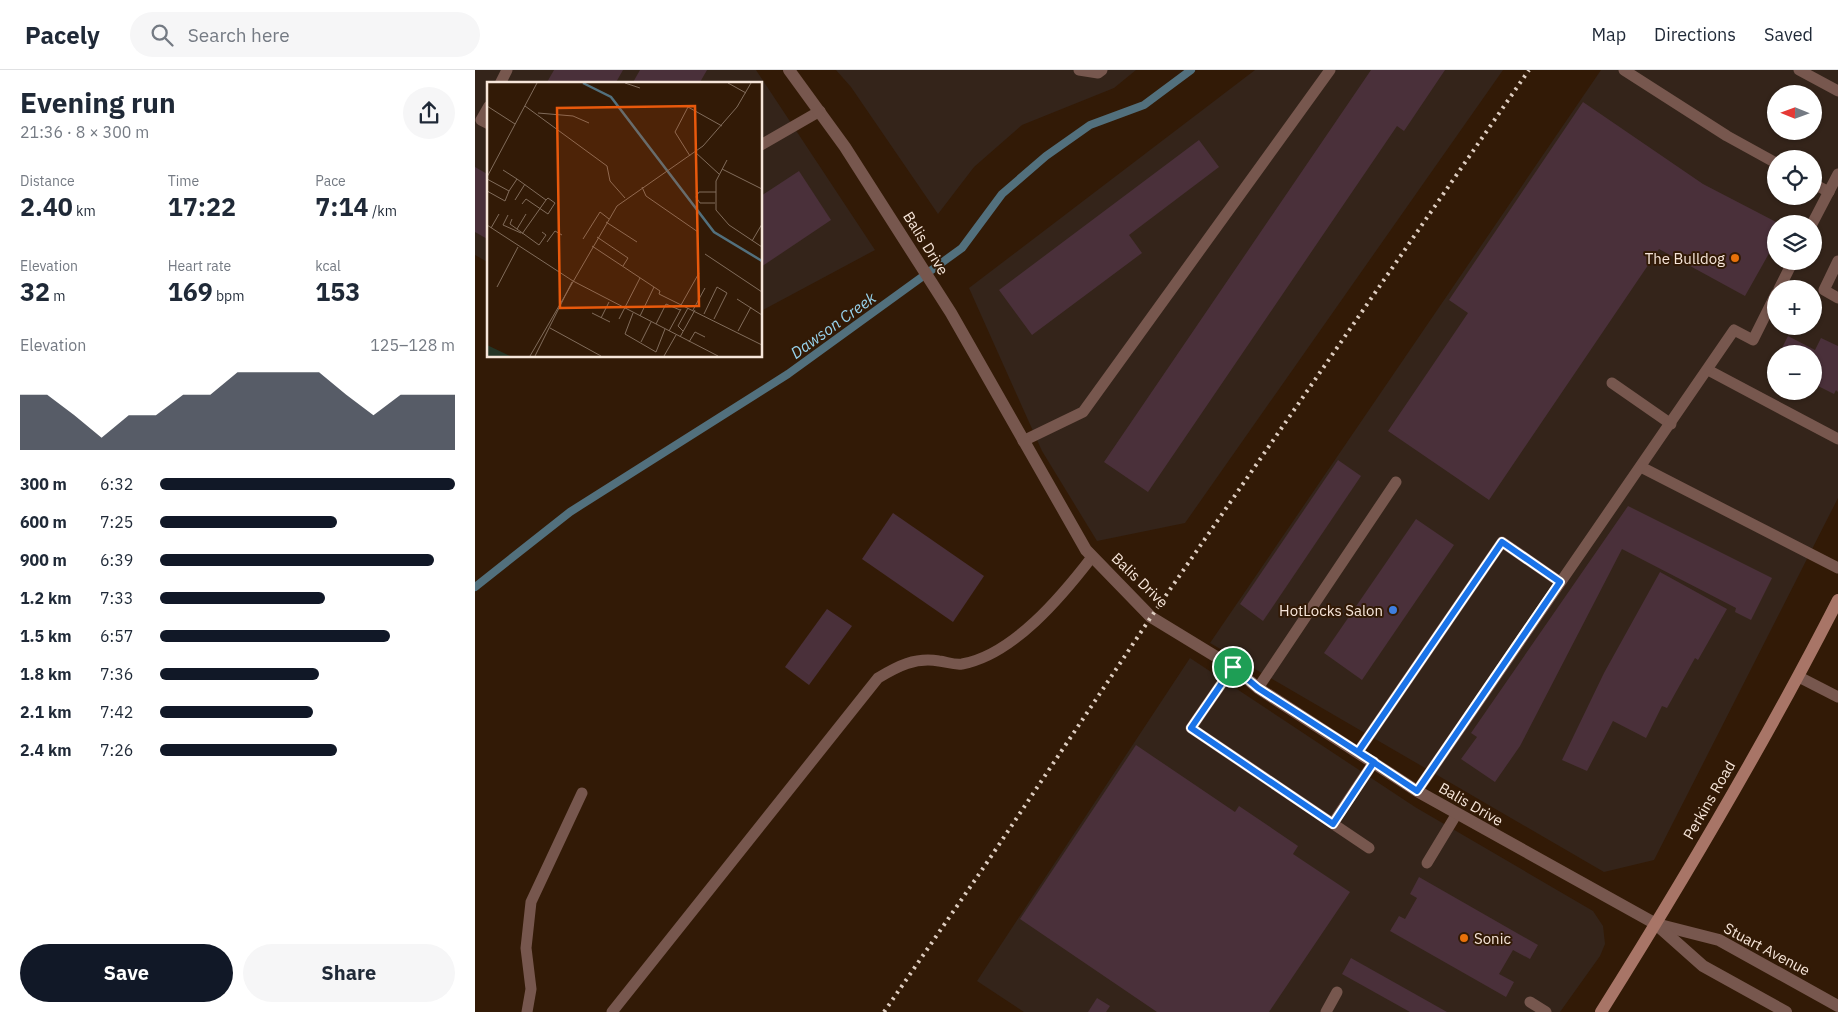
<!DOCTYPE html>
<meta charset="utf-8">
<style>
:root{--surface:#fff;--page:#f6f6f7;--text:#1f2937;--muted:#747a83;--line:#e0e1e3;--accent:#111827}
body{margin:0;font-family:"IBM Plex Sans",sans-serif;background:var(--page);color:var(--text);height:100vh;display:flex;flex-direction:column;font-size:19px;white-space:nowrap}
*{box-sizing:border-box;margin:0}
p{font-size:16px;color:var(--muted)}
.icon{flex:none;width:28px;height:28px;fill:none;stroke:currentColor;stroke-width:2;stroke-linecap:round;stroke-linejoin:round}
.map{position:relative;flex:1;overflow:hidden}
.drawer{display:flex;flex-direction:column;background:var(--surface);width:475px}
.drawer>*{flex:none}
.needle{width:32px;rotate:271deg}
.fabs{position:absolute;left:1292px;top:15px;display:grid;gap:10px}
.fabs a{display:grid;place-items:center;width:55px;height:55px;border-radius:50%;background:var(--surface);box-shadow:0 1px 4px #0004;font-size:25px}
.pin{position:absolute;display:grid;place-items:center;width:42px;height:42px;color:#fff;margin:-21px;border:2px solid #fff;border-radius:50%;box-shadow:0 1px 5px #0007}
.round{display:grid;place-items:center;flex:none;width:52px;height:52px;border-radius:26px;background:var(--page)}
.overview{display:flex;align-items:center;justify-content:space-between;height:85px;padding:0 20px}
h1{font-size:28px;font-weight:700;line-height:38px}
.stats{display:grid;grid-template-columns:repeat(3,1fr);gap:8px;height:85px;padding:5px 20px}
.stats div{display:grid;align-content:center}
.stats b{font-size:25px;font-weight:700}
.stats small{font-size:14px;font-weight:400}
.stats p{font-size:14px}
.chart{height:140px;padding:10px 20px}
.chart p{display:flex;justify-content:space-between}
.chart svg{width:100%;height:90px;margin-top:5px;fill:var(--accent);opacity:.7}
.button{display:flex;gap:10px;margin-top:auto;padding:10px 20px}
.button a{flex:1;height:58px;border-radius:30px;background:var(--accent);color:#fff;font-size:20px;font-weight:700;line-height:58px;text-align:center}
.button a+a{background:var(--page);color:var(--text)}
ul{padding:0 20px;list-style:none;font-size:16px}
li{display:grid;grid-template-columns:80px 60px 1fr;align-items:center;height:38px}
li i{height:12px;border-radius:6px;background:var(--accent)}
header{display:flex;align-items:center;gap:30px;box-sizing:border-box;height:70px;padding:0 25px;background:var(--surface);border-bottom:1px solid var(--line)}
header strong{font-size:24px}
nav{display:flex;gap:28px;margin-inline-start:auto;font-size:18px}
.search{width:350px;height:45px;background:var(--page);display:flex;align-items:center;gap:12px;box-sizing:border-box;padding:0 18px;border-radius:28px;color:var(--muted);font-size:19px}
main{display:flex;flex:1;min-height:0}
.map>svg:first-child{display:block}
.commercial{fill:#34241a;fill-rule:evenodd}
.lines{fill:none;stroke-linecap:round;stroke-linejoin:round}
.stream{stroke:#52707d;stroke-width:8}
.building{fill:#4a303a}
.service{stroke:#77574e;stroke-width:11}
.minor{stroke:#77574e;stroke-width:12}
.tertiary{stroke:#77574e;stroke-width:12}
.secondary{stroke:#a87567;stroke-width:12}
.rail{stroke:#decdc0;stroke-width:4;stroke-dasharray:2.5 5;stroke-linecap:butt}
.route-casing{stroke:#fff;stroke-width:10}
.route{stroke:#1a73e8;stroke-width:6}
.food-dot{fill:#e8710a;stroke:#321a06;stroke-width:2}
.shop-dot{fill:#3f7fe0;stroke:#321a06;stroke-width:2}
.labels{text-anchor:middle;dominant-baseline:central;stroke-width:4;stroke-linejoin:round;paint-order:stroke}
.street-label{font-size:15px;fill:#f7e6da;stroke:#321a06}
.poi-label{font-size:15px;fill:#f7e6da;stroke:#321a06;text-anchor:end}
.water-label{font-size:16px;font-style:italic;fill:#97d2ec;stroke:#321a06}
.inset-river{fill:none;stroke:#52707d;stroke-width:2.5}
.inset-road{fill:none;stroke:#816c5b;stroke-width:1}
.view{fill:#e8590c;fill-opacity:0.15;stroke:#e8590c;stroke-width:2.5}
.inset-edge{fill:none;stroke:#f7e6da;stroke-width:2.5}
</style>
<header>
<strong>Pacely</strong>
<div class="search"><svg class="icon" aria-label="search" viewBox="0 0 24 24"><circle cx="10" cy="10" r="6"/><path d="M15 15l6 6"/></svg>Search here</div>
<nav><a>Map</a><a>Directions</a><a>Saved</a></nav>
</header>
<main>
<section class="drawer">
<div class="overview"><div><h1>Evening run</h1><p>21:36 · 8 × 300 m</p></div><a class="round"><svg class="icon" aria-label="share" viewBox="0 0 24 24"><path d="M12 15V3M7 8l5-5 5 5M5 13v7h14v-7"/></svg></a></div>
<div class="stats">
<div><p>Distance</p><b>2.40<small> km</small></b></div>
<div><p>Time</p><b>17:22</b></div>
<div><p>Pace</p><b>7:14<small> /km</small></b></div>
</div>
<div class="stats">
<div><p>Elevation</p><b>32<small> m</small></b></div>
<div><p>Heart rate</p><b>169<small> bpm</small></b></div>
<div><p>kcal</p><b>153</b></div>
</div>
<div class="chart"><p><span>Elevation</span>125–128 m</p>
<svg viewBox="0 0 160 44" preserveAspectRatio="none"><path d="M0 44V17L10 17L20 27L30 38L40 27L50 27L60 17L70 17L80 6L90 6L100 6L110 6L120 17L130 27L140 17L150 17L160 17V44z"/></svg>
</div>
<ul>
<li><b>300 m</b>6:32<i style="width:100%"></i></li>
<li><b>600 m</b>7:25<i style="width:60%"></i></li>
<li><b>900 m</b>6:39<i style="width:93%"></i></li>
<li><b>1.2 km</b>7:33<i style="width:56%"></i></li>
<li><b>1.5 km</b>6:57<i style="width:78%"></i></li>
<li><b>1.8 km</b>7:36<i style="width:54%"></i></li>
<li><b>2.1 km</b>7:42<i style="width:52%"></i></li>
<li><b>2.4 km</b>7:26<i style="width:60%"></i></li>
</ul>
<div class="button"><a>Save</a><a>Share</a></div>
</section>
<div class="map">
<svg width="1363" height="942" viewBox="0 0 1363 942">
<rect width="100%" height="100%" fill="#321a06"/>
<g class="commercial">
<polygon points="0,0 281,0 400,180 286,241 286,14 14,14 14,193 0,185"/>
<polygon points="361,0 661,0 639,18 547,55 499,97 463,144 376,17"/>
<polygon points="780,0 1028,0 710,453 622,471 567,381 494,218"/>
<path d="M1126,0H1363V428L1179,790L1129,802L735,573ZM1301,24H1339V61H1301ZM1301,89H1339V126H1301ZM1301,154H1339V191H1301ZM1301,219H1339V256H1301ZM1301,284H1339V321H1301Z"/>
<polygon points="715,588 940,737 1118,841 1128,856 1130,874 1125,886 1085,942 549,942 502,911"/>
</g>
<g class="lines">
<polyline class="stream" points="0,517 95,442 313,304 487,178 527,124 571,86 615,55 669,35 716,0"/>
</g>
<g class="building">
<polygon points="79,0 148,0 140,14 71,14"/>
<polygon points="165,0 232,0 224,14 157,14"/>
<polygon points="896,0 970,0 929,61 922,56 673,422 629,392"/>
<polygon points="1108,32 1228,114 1305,154 1301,154 1301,171 1270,226 1184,179 1014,430 913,361 993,243 974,230"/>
<polygon points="724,70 744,97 654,165 667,183 557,265 524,220"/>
<polygon points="0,97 14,105 14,170 0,162"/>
<polygon points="324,101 356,150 286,197 286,126"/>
<polygon points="1313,266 1340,280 1346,268 1363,276 1363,322 1361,320 1359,324 1339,314 1339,284 1304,284"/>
<polygon points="863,390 886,406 788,551 765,534"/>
<polygon points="1153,436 1297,508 1276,550 1260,542 1261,538 1147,479 1045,676 1020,712 986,689 1002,667 996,663"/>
<polygon points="418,443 509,506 478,552 387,489"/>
<polygon points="941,449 979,475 887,610 849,583"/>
<polygon points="1185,502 1252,539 1223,590 1220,588 1192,638 1187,636 1171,668 1138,651 1112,701 1087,690 1129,603"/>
<polygon points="352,539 377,556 334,615 310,597"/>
<polygon points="661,675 760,742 764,736 823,776 818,784 875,822 794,942 682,942 545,849"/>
<polygon points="944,807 1063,875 1055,889 1038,880 1024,904 1039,912 1031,927 915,861 924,846 930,849 942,828 935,824"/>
<polygon points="876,888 972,942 935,942 867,904"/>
<polygon points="622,928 635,936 631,942 613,942"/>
</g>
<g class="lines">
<g class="service">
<polyline points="604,0 623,3 627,0"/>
<polyline points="1149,0 1252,66 1301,93"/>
<polyline points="1324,0 1363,21"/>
<polyline points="25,14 32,0"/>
<polyline points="14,36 6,50 14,54"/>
<polyline points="286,75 345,41"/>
<polyline points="1339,114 1354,122"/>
<polyline points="1337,154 1363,104"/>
<polyline points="1363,191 1349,220 1363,228"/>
<polyline points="1304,219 1318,191"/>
<polyline points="1233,300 1363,369"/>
<polyline points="1137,313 1196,354"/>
<polyline points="548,371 608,342 855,0"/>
<polyline points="1166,397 1363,498"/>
<polyline points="758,597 716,658 894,778"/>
<polyline points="1324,607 1363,627"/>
<polyline points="783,618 921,412"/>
<polyline points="883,682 1027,472 1085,512"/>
<polyline points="942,721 1259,260 1278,270 1301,224"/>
<polyline points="858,753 899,692"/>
<polyline points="952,793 981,745"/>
<polyline points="1055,932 1071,942"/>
<polyline points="52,942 56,919 51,878 56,832 107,723"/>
<path d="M137,942L403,608C423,596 440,587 464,591C472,592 479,595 487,594C538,585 587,526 617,487"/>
<polyline points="851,942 862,922"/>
</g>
<polyline class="minor" points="314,0 370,77 476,243 611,480 676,547 758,597 783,618 942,721 1181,854"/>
<g class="tertiary">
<polyline points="1181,854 1244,870 1363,936"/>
<polyline points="1183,856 1228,896 1311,942"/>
</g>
<path class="secondary" d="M1126,942C1210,808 1291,671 1363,530"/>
<polyline class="rail" points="409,942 511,794 676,547 1054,0"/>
</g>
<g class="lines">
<g class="route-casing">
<polyline id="route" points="758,597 783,618 883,682 942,721 1085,512 1027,472 883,682 899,692 858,754 716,658 758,597"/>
</g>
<use href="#route" class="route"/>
</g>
<g class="food-dot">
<circle cx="1260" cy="188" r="5"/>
<circle cx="989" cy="868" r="5"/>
</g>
<circle class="shop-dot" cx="918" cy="540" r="5"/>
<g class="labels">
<g class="street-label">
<text transform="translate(451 173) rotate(58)">Balis Drive</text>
<text transform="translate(665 510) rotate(44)">Balis Drive</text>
<text transform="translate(1234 730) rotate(-60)">Perkins Road</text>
<text transform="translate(996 734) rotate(30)">Balis Drive</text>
<text transform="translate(1292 879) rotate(28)">Stuart Avenue</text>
</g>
<g class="poi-label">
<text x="1250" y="188">The Bulldog</text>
<text x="908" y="540">HotLocks Salon</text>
<text x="999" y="868" text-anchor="start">Sonic</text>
</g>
<g class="water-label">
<text transform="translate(358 255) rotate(-36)">Dawson Creek</text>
</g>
</g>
<g transform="translate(12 12)">
<rect width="275" height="275" fill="#321a06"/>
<path d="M0,263L23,274H0Z" fill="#253526"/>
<path class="inset-river" d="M96,1L124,15L227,150L275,179"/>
<path class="inset-road" d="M138,1L153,6M241,1L259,11M0,24L28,42M38,24L120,84L123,99L138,116M51,31L86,34L102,41M208,70L232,92M203,74L188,50L201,25L235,44M240,78L229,99V128L242,143L275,165M235,87L275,107M16,88L30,97M0,95L50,1M0,97L22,109L30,97L59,118L35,152M155,105L159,114L211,150M0,109L18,119L22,109M28,118L38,102M228,121H213L209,115L212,110H229M35,122L39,117L61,132L68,121L61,116L59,118M21,133L16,143L34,151M25,137L23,142L52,163L59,153L55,150M119,140L150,160M0,143L86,199L231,274M4,146L12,132M30,147L39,132M110,155L141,176L136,184M96,157L113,130L122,137M265,159L275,142M60,160L68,149L75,153M105,164L173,209L172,212L275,263M218,172L275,210M10,205L31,165M250,217L275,233M194,223L212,191M206,228L218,206M105,231L123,240M146,231L138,252L169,270L178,247M217,232L230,205L240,211L227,237M153,234L167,205M114,236L122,220M132,237L153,196M169,242L179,222L193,228M63,246L114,274M182,249L194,227M196,249L191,244L201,226M251,249L264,225M193,255L208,228M154,260L164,240M202,260L208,250L218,255M43,274L130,124L216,64L250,25L264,1M48,274L85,200M177,274L189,253"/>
<path class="view" d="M208,24L212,224L73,226L70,26Z"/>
<rect width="275" height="275" class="inset-edge"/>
</g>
</svg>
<div class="fabs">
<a><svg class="needle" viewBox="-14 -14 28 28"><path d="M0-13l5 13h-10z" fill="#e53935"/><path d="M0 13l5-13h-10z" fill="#747a83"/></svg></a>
<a><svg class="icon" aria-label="locate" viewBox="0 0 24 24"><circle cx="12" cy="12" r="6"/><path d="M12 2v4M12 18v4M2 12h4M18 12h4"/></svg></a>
<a><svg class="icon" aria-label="layers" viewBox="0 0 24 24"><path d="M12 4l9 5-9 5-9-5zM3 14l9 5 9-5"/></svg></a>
<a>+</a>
<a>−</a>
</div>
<div class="pin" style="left:758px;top:597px;background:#1e9e55"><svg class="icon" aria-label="arrive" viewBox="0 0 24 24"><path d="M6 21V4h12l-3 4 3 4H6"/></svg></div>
</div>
</main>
